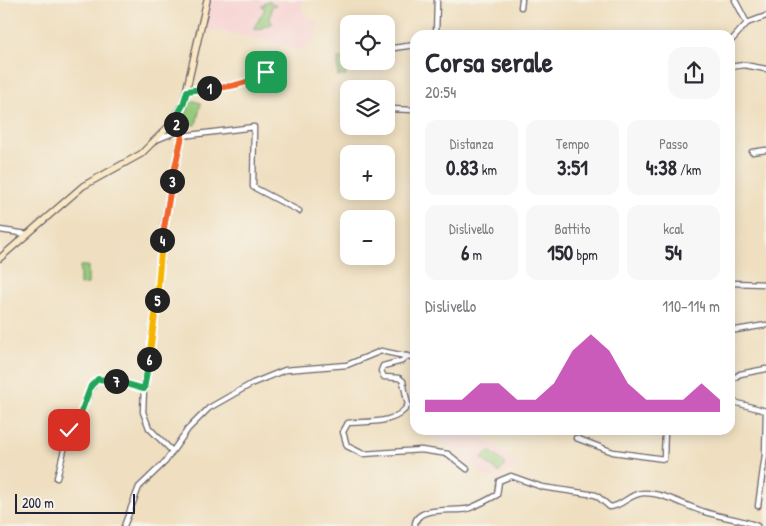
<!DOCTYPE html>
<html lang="it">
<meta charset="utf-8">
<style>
:root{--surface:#fff;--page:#f7f7f7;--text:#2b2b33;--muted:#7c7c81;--accent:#b5179e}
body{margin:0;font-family:"Patrick Hand",sans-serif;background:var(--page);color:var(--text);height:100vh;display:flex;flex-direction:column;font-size:19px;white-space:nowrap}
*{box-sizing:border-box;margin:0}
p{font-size:16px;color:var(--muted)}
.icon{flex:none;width:28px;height:28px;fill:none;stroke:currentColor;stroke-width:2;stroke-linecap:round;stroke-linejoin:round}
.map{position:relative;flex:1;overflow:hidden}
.panel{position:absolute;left:410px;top:30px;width:325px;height:405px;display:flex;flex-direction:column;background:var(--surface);border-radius:15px;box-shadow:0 2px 12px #0003}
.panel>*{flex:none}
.buttons{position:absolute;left:340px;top:15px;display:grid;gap:10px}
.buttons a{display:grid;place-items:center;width:55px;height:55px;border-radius:10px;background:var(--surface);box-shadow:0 2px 12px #0003;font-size:25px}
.scale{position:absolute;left:15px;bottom:12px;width:120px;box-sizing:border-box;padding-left:5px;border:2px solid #22223b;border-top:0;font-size:14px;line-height:18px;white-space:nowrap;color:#22223b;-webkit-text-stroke:4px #f7f3e8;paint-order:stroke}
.pin{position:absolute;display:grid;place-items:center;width:42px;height:42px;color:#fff;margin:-21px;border-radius:10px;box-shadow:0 2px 8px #0006}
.km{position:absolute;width:25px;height:25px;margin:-12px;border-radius:50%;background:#222;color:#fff;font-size:14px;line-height:25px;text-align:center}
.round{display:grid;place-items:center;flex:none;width:52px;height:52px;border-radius:15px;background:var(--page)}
.head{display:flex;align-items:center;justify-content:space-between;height:85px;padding:0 15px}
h1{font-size:28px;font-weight:800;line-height:38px}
.metrics{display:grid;grid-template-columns:repeat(3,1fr);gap:8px;height:85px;padding:5px 15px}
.metrics div{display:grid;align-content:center;border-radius:12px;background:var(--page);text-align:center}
.metrics b{font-size:21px;font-weight:800}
.metrics small{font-size:14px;font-weight:400}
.metrics p{font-size:14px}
.chart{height:140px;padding:10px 15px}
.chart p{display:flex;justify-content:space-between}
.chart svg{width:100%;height:90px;margin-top:5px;fill:var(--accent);opacity:.7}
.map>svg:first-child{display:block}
.built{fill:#f7cfd1}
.green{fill:#95ca7c;stroke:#5c765c}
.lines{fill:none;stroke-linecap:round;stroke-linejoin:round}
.street-casing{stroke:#6a646a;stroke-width:7}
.secondary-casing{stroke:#6a646a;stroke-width:8}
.street{stroke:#fff;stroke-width:4.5}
.secondary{stroke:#fae7c3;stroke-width:5.5}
.split-1-casing{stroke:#fff;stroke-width:10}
.split-2-casing{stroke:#fff;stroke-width:10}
.split-3-casing{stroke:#fff;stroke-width:10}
.split-4-casing{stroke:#fff;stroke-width:10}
.split-5-casing{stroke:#fff;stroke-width:10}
.split-6-casing{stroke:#fff;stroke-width:10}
.split-7-casing{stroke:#fff;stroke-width:10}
.split-8-casing{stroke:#fff;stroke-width:10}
.split-9-casing{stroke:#fff;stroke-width:10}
.split-1{stroke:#f0652b;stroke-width:6}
.split-2{stroke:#22a559;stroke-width:6}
.split-3{stroke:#f0652b;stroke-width:6}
.split-4{stroke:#f0652b;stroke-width:6}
.split-5{stroke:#f5b400;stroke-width:6}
.split-6{stroke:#f5b400;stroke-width:6}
.split-7{stroke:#22a559;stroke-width:6}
.split-8{stroke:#22a559;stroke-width:6}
.split-9{stroke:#f5b400;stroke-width:6}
</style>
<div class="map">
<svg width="766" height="526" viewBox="0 0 766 526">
<rect width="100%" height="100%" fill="#f7f3e8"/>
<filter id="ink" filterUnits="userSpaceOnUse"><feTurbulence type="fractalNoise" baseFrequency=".02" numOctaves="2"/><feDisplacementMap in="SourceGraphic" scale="10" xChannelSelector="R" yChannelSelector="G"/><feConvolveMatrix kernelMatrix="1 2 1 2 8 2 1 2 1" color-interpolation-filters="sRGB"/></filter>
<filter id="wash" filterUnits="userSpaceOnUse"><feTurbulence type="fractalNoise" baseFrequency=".0096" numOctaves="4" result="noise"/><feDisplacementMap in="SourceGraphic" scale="20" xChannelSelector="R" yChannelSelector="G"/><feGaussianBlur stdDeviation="1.12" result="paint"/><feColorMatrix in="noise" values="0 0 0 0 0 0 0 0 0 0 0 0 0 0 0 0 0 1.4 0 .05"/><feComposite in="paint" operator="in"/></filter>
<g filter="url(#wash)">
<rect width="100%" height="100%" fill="#efdfc0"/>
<g class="built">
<polygon points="210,0 304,0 300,5 307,17 318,22 316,36 307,48 302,51 266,40 203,28"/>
<polygon points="408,382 415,382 415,424 408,399"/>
<polygon points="417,430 474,430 518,463 515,469 505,475 495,479 485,477 469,459 437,439"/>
</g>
<g class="green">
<polygon points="269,1 276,5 272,6 270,20 273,23 257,30 253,29 265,9 262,7 262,4 264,6 264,3"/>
<rect x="338" y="58" width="8" height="18"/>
<polygon points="190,100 201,103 196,125 184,123"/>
<polygon points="80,266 88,266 88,284 80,285"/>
<polygon points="489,450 506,464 499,473 482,459"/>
</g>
</g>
<g filter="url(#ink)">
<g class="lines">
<g class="street-casing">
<g id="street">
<polyline points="735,0 747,23"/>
<polyline points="521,7 522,0"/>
<polyline points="436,35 437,0"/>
<polyline points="730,42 747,23 766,16"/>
<polyline points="386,49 415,45"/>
<polyline points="348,52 349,52"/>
<polyline points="730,67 744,65 766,69"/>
<path d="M187,91C215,87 253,89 271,64"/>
<polyline points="389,109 415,110"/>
<polyline points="182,136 254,127 253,187 299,211"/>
<polyline points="156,140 178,131"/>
<polyline points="752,152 766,150"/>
<polyline points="0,230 27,234"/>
<polyline points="730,283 766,284"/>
<polyline points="730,331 766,325"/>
<path d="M407,356L402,361L383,366L381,371L384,377L399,378L403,381L408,405C396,425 368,421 348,423L343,432L347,446L363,454L421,450L448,454L467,469"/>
<polyline points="730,374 730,385"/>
<polyline points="731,380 740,374 766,369"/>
<polyline points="730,401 766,411 765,455 758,506"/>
<polyline points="576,438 613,452 664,459 665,430"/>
<polyline points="172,451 149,428 143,412 144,389 157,297 164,221 182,136 173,121"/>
<path d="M57,478L69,430C85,418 84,393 98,379H110L144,389"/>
<polyline points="124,526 139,487 165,462 188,429 209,408 253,383 285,370 347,365 381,351 415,358"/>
<path d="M415,526C414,505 454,512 467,509C477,506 487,500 497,495L499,481L511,476L542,487L596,495L610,507C623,506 630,493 644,493C664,493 683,505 702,511C721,518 739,518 757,526"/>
</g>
</g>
<g class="secondary-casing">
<polyline id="secondary" points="0,258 83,186 141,154 169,126 183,105 207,0"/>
</g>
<use href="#street" class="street"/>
<use href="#secondary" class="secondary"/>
</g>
</g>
<g class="lines" filter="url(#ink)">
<g class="split-1-casing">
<path id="split-1" d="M209,88C228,88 251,83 266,72"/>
</g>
<g class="split-2-casing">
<polyline id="split-2" points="176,124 174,121 183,105 187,91 209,88"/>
</g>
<g class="split-3-casing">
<polyline id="split-3" points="172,181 182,136 176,124"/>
</g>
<g class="split-4-casing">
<polyline id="split-4" points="162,240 172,181"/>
</g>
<g class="split-5-casing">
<polyline id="split-5" points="157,300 162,240"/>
</g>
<g class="split-6-casing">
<polyline id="split-6" points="149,359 157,300"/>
</g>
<g class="split-7-casing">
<polyline id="split-7" points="116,381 144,389 149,359"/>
</g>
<g class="split-8-casing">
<polyline id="split-8" points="80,415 91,386 98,379 116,381"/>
</g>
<g class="split-9-casing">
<polyline id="split-9" points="69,430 76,425 80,415"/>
</g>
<use href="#split-1" class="split-1"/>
<use href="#split-2" class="split-2"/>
<use href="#split-3" class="split-3"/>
<use href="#split-4" class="split-4"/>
<use href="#split-5" class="split-5"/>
<use href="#split-6" class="split-6"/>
<use href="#split-7" class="split-7"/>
<use href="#split-8" class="split-8"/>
<use href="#split-9" class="split-9"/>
</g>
</svg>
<div class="buttons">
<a><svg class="icon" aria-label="locate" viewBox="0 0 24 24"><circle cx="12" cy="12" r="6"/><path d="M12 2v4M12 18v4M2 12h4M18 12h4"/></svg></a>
<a><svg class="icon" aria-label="layers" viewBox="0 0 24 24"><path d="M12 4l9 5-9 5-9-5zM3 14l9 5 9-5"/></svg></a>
<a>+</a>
<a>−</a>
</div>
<div class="scale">200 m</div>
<div class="pin" style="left:266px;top:72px;background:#1e9e55"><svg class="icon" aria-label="arrive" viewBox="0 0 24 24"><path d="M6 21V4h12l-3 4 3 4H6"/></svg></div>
<div class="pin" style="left:69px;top:430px;background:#d93025"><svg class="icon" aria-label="check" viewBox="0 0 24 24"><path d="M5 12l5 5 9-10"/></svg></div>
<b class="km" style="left:209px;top:88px">1</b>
<b class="km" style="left:176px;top:124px">2</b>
<b class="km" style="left:172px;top:181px">3</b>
<b class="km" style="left:162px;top:240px">4</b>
<b class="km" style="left:157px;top:300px">5</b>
<b class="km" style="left:149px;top:359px">6</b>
<b class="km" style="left:116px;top:381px">7</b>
<section class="panel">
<div class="head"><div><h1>Corsa serale</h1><p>20:54</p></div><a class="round"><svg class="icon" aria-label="share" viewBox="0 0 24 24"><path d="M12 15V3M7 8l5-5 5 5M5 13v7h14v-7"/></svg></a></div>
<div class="metrics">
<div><p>Distanza</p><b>0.83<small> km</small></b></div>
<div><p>Tempo</p><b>3:51</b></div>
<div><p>Passo</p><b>4:38<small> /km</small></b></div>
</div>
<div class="metrics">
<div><p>Dislivello</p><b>6<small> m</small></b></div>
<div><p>Battito</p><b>150<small> bpm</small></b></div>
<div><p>kcal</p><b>54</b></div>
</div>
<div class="chart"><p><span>Dislivello</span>110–114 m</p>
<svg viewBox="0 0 160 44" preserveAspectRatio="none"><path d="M0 44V38L10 38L20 38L30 30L40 30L50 38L60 38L70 30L80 14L90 6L100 14L110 30L120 38L130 38L140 38L150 30L160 38V44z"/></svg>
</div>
</section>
</div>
